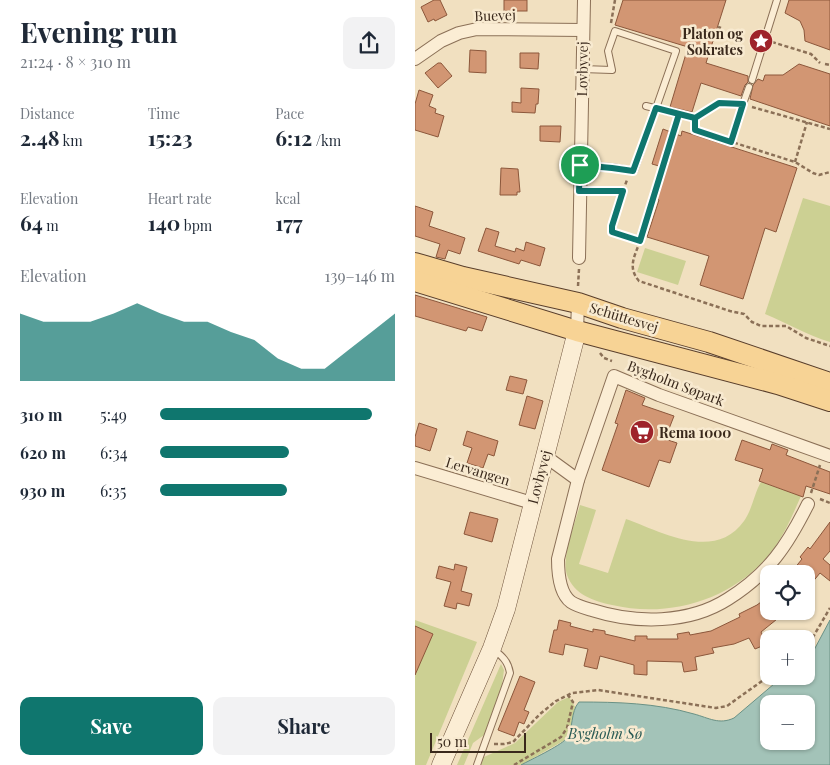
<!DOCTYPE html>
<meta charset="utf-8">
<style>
:root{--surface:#fff;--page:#f2f2f3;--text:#1f2937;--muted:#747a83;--accent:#0f766e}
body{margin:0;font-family:"Playfair Display",serif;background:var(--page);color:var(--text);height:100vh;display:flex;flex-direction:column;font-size:19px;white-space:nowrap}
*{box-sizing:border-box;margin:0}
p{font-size:16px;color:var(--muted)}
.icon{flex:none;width:28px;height:28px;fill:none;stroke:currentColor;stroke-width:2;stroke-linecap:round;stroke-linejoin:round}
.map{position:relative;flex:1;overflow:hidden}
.panel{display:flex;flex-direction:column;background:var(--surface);width:415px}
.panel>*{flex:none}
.fabs{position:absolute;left:345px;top:565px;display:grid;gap:10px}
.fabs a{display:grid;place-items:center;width:55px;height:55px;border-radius:10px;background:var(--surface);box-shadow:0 1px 4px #0004;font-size:25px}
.scale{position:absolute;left:15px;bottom:12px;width:96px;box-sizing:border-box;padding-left:5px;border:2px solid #3a291c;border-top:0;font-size:14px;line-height:18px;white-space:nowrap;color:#3a291c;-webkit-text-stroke:4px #f8ead0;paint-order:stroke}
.pin{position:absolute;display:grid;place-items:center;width:42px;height:42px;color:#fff;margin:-21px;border:2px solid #fff;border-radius:50%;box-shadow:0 1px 5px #0007}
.round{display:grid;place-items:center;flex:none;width:52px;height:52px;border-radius:10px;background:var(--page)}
.summary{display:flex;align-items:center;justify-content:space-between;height:85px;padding:0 20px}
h1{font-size:28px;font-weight:700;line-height:38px}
.figures{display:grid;grid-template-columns:repeat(3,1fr);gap:8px;height:85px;padding:5px 20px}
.figures div{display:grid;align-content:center}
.figures b{font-size:21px;font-weight:700}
.figures small{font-size:14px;font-weight:400}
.figures p{font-size:14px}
.chart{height:140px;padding:10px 20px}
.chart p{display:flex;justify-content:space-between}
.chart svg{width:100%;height:90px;margin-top:5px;fill:var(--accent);opacity:.7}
.action{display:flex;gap:10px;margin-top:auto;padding:10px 20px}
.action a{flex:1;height:58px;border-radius:10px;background:var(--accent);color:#fff;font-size:20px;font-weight:700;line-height:58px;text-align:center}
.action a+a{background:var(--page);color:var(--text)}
ul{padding:0 20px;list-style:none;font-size:16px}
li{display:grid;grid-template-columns:80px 60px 1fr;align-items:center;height:38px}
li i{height:12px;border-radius:6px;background:var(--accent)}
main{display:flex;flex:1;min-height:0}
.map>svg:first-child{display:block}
.green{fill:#ccd093}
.water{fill:#a3c3b8;stroke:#6a9185;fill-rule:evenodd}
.building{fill:#d29673;stroke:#8c573b}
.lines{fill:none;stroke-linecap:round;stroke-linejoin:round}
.lane-casing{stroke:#8b7057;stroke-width:8}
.street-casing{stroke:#8b7057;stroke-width:14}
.secondary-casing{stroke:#6d513a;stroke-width:19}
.primary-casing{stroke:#593e2b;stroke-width:22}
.path{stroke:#8b7057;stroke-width:2.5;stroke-dasharray:4 2.5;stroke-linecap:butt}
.lane{stroke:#fbedd4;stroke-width:6}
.street{stroke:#fbedd4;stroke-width:12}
.secondary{stroke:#fbedd4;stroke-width:18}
.primary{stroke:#f7d395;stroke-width:20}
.route-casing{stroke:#fff;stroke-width:10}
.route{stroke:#0f766e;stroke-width:6}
.labels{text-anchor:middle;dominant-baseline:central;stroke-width:5;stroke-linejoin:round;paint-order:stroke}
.street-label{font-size:14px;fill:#3a291c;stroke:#f8ead0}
.poi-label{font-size:14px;font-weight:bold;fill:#3a291c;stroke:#f8ead0;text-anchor:end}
.water-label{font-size:15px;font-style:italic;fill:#2a5b55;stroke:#f8ead0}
</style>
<main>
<section class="panel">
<div class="summary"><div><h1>Evening run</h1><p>21:24 · 8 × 310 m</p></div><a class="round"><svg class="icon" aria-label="share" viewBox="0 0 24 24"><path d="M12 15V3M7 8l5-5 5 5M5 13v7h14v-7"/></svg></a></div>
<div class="figures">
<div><p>Distance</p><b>2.48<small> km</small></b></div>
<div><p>Time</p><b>15:23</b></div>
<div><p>Pace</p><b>6:12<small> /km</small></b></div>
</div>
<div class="figures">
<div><p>Elevation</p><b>64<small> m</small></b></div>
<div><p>Heart rate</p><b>140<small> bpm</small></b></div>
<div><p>kcal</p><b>177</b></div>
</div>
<div class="chart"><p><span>Elevation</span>139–146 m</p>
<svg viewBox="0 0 160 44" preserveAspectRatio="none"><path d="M0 44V11L10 15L20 15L30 15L40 11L50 6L60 11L70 15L80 15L90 20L100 24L110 33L120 38L130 38L140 29L150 20L160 11V44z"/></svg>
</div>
<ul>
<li><b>310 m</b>5:49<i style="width:90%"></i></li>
<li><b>620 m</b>6:34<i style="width:55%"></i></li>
<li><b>930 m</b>6:35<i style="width:54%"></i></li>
</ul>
<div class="action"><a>Save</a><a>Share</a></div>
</section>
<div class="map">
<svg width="415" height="765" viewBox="0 0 415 765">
<rect width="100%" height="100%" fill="#f1e0c0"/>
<g class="green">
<path d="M388,198L415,206V342C392,335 372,323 350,314Z"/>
<polygon points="230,248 271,261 263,285 222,272"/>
<path d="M346,482L386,496C378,514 371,531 360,547C323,598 257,619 197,605C179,601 159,595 152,575C146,558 160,523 165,505L181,510L164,564L193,573L211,519C247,532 300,562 329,521C337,510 339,494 346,482Z"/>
<polygon points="0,620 62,642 11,765 0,765"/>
<polygon points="86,664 89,670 87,685 69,735 58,743 49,765 42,765"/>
<polygon points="154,697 160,707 155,730 150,740 106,765 66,765 69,757 100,743 143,702"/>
</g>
<path class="water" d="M415,620V765H106C115,760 145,746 151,739C159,729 155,712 164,702C202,702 241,703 279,714C294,718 304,725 319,718L366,678L371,676H391V665ZM354,704H391V741H354Z"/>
<g class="building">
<polygon points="19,0 25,0 32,15 20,21 19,19 13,22 6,7"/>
<rect x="89" y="0" width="23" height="11"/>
<polygon points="208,0 311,0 291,63 333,76 333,82 330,85 326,96 286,83 277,112 255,107 273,47 200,25"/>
<polygon points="374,0 415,0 415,50 390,41 389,30 385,21 370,13"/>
<polygon points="55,50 71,51 71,73 54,72"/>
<polygon points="105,53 124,53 123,69 105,68"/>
<polygon points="23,63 26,63 37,76 23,88 10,73"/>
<polygon points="384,64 415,74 415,126 335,99 338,85 343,79 348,81 350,75 368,75"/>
<polygon points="106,88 124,89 123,104 121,104 120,113 97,112 97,102 106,103"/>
<polygon points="4,90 18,95 14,106 21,109 20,113 29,116 23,137 0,130 0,104"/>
<polygon points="125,126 146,126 145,142 125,141"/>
<polygon points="248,129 266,136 267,131 382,168 361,232 350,228 328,299 285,285 294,256 232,237 244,200 241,199 251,168 237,164"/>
<polygon points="86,168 103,169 105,192 102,192 102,195 85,195"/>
<polygon points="0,206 18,212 14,226 50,238 45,254 33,250 30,259 21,257 25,244 0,236"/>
<polygon points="71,228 84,232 80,246 100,252 101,248 109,251 111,242 130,248 125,266 106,260 104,264 63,251"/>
<polygon points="0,295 72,317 67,331 53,327 51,331 0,316"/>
<polygon points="95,376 112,380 108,394 91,390"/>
<polygon points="211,390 230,398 227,405 259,416 250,439 262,443 255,463 244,460 234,487 187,470 203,424 200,423"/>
<polygon points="112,396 128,401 120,429 104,425"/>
<polygon points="4,423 22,429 15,451 0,446 0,437"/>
<polygon points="52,431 83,441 79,456 73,454 68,468 52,463 57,448 48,445"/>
<polygon points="327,440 355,450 357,444 373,450 371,455 415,472 415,494 391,486 388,497 344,481 348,469 320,460"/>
<polygon points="55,512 83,519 77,542 49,534"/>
<polygon points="415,522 415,551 408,559 415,565 415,581 405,573 391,590 391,574 375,574 387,559 385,557 393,547 395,549"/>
<polygon points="40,564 52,567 46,591 57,594 54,606 42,603 41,609 29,606 36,582 21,578 24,566 39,570"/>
<polygon points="354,596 354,611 372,611 346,632 352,644 340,649 334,638 319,644 297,648 299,653 280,657 282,670 269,672 267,662 232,661 232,675 219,674 219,665 185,656 182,669 169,666 173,649 150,644 148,655 134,652 139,630 142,630 144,620 156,623 155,626 178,632 178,629 190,631 190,634 220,641 220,636 232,636 232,639 263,639 262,634 274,632 275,635 296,631 325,617 324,614 342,605"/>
<polygon points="0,626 18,634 0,675"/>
<polygon points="105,676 120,682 109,710 114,712 109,724 104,722 99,736 83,730"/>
</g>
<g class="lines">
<g class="lane-casing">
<g id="lane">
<polyline points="337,80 362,0"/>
<polyline points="231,106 280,118 304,103 328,104 334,87"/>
<polyline points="165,165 197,167 219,171 261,51 200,31 193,51 197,70 167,69"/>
<path d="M62,765L95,673C93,661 87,656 78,649"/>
</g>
</g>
<g class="street-casing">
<g id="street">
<polyline points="0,59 26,41 44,33 62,29 168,30"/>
<polyline points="164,258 169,0"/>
<polyline points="162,331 163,303"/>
<polyline points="130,456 163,480"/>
<polyline points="0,468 117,503"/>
<path d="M393,504C372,546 354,573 313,599C274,624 221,624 177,610C170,608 162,606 156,602C144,593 143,572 143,559L163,480L199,376L244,395L415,456"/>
</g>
</g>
<g class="secondary-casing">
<polyline id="secondary" points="26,765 77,648 91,609 162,331"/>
</g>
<g class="primary-casing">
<g id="primary">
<polyline points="0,263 48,277 163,303 207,318 294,342 415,383"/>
<polyline points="0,281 162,331 363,384 415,401"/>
</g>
</g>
<g class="path">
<polyline points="196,23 200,0"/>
<polyline points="303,27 306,28"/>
<polyline points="357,42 396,54 405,63"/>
<polyline points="410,64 415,65"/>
<polyline points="337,107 415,129"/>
<polyline points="326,113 317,142 380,162 398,173 404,175 415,172"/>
<polyline points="280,127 280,130 317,142"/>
<polyline points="380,162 392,122"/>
<polyline points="176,191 208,191 212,180"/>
<polyline points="208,191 197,225 197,232 225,241 261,122"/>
<path d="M225,241C220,256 212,267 224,281L315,311L329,314L337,322L346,326H371L391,338L415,346"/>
<polyline points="163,286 164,269"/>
<polyline points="185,353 189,358 197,361"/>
<polyline points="396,493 405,465"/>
<polyline points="405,499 415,503"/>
<polyline points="391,649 415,608"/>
<polyline points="79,744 89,744 98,742 125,714 141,701 157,693 183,690 301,708 312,706 354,676"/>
<polyline points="99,765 146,737 152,728 158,702 153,695"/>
</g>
<use href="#lane" class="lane"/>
<use href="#street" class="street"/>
<use href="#secondary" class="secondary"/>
<use href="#primary" class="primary"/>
</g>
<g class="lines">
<g class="route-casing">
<polyline id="route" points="165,165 164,191 208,191 197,226 197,232 225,241 264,114 280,118 304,103 328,104 316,142 280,130 280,118 241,108 218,171 197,168 165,165"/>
</g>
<use href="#route" class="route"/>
</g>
<defs>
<g id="sight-disc" transform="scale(1.25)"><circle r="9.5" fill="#9e232a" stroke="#f8ead0"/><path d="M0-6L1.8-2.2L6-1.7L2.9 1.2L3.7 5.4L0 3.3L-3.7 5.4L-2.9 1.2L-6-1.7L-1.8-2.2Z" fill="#fff"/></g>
<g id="supermarket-disc" transform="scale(1.25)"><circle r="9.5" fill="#9e232a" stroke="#f8ead0"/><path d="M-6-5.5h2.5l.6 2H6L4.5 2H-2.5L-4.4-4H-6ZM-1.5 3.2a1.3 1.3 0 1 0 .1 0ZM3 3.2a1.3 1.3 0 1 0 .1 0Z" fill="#fff"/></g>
</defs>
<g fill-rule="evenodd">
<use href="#sight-disc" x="346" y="41"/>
<use href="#supermarket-disc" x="227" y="432"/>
</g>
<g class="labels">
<g class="street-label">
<text transform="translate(80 15) rotate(-2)">Buevej</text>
<text transform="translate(167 69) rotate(-89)">Lovbyvej</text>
<text transform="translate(209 317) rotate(17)">Schüttesvej</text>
<text transform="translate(261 383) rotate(21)">Bygholm Søpark</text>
<text transform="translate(63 471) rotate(17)">Lervangen</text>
<text transform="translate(124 477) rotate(-75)">Lovbyvej</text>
</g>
<g class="poi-label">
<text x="328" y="33">Platon og<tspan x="328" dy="16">Sokrates</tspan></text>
<text x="244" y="432" text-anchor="start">Rema 1000</text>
</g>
<g class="water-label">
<text x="190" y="733">Bygholm Sø</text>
</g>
</g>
</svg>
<div class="fabs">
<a><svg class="icon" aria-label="locate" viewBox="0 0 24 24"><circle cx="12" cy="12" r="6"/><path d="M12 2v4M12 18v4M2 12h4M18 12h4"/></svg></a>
<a>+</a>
<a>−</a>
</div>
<div class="scale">50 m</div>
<div class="pin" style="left:165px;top:165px;background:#1e9e55"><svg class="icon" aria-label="arrive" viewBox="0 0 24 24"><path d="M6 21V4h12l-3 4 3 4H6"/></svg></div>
</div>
</main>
